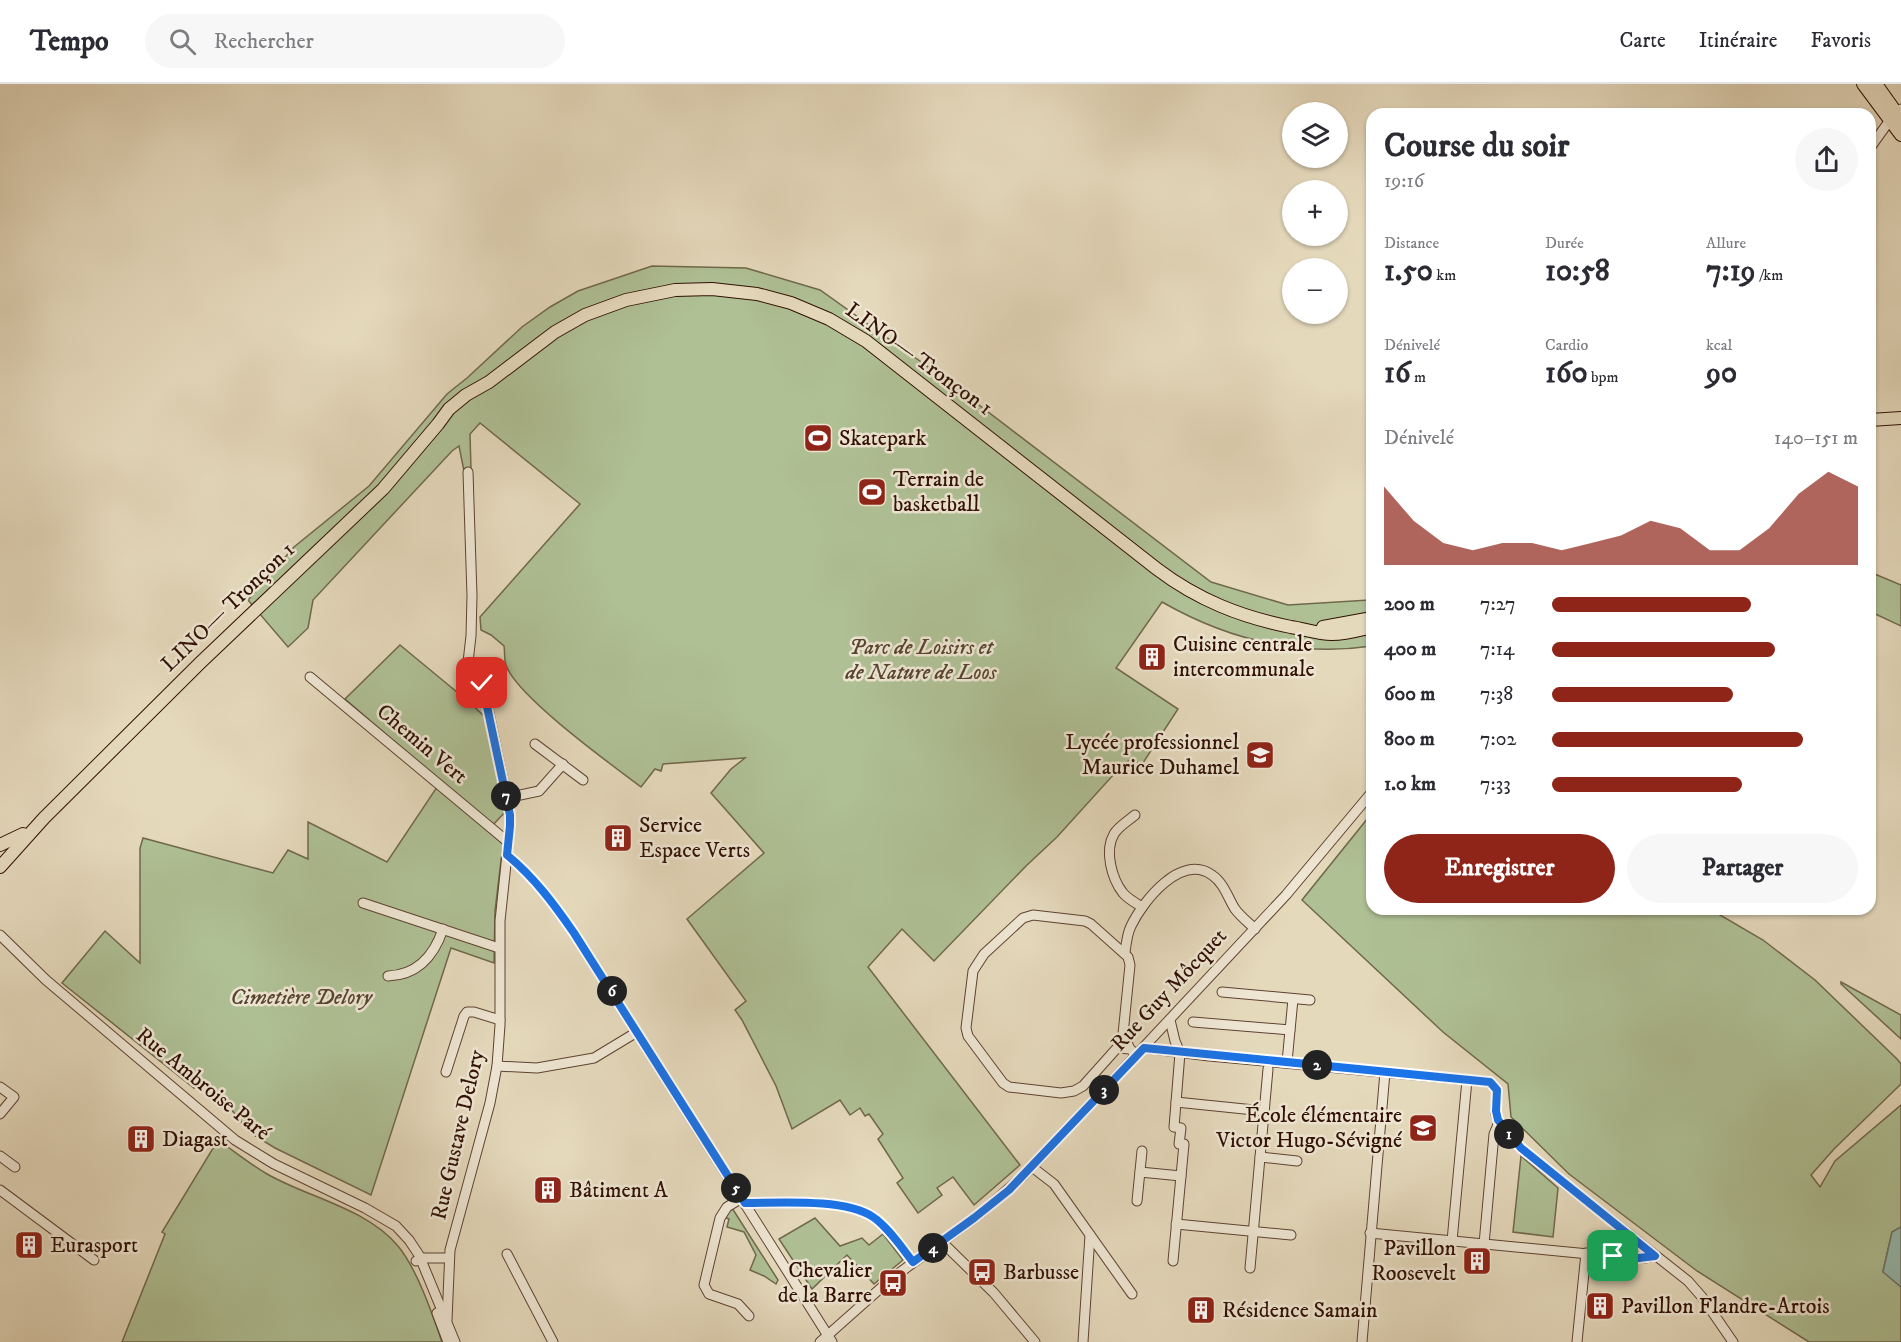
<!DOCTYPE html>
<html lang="fr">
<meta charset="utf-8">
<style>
:root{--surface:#fff;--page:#f7f7f7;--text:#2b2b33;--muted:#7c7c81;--line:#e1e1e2;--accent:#8f2418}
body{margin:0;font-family:"IM FELL DW Pica",serif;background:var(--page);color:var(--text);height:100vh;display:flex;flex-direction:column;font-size:22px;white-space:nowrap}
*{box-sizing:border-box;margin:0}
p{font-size:20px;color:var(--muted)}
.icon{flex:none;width:33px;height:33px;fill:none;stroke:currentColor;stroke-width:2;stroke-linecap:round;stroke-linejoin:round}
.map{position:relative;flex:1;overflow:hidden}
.sheet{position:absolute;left:1366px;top:24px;width:510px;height:807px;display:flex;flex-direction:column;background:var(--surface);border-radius:18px;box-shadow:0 2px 4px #0004}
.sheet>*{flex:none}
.controls{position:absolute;left:1282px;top:18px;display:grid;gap:12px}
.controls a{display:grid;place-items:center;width:66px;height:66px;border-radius:50%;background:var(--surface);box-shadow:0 2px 4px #0004;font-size:30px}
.pin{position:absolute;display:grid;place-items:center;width:51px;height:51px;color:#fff;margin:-26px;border-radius:12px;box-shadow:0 3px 9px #0006}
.km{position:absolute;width:30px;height:30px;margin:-15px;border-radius:50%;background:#222;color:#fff;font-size:16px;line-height:30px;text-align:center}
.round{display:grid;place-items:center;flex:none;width:63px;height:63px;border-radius:32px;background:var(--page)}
.overview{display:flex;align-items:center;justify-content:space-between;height:102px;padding:0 18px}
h1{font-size:33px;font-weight:700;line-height:45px}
.stats{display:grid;grid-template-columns:repeat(3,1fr);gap:9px;height:102px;padding:6px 18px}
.stats div{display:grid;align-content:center}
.stats b{font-size:30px;font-weight:700}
.stats small{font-size:16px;font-weight:400}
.stats p{font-size:16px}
.chart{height:168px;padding:12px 18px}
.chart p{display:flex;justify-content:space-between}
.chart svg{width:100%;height:108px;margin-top:6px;fill:var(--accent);opacity:.7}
.action{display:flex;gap:12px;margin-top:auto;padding:12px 18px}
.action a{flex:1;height:69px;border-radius:36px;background:var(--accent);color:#fff;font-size:24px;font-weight:700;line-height:69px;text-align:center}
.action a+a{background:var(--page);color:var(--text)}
ul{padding:0 18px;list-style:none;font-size:20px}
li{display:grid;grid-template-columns:96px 72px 1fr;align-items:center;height:45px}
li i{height:15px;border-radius:8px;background:var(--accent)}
header{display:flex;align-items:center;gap:36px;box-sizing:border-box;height:84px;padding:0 30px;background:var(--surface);border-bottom:2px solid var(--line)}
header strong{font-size:28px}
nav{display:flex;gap:33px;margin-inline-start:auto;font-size:21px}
.search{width:420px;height:54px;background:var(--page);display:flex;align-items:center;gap:15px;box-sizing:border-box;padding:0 21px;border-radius:33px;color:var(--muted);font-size:22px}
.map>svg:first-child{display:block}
.green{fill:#afc095;stroke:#70684c;stroke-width:1.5}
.water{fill:#96baaf;stroke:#6e766b;stroke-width:1.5}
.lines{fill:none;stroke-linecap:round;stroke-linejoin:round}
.minor-casing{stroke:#5e4232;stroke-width:11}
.major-casing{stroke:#311004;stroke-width:14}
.minor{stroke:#eee6d3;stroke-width:9}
.major{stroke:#e5d9bc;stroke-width:12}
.route-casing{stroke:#fff;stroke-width:12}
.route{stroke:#1a73e8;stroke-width:8}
.labels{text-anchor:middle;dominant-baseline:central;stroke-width:5;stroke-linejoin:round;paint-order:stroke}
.street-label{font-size:22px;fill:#311004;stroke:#eee6d3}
.poi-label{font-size:22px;fill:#311004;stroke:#eee6d3;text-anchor:start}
.park-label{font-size:22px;font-style:italic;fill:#574530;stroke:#eee6d3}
</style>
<header>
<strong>Tempo</strong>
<div class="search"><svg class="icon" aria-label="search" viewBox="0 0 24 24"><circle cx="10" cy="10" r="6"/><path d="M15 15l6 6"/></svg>Rechercher</div>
<nav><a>Carte</a><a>Itinéraire</a><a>Favoris</a></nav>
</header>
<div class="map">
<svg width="1901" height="1258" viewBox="0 0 1901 1258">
<rect width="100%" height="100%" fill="#e5d9bc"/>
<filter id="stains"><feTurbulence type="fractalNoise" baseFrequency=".00333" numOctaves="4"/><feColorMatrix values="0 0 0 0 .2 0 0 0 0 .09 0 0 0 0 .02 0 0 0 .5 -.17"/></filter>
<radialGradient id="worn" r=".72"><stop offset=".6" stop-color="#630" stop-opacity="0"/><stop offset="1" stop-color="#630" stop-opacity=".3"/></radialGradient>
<g class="green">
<path d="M652,182L746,184L820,206L941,292L1211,498L1288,521L1369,516L1372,528V562C1298,573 1227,555 1162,518L1116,584L1178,625L1141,682L1133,675L1124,679L1057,753L1026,782L934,877L902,845L868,883L1020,1081L974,1121L953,1093L937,1104L942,1111L918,1129L897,1099L903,1094L878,1055L883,1050L869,1030L865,1032L860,1024L850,1031L840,1016L792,1045L776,1002L742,936L735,926L746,917L687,835L764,769L711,709L731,685L745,674L663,680L661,687L655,685L641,703C612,681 516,612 506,581C504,575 505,568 504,562L491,551L481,546L480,533L580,420L480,339L470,350L471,385L464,387L459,362L452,367L313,516L308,544L288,563L248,516L294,463L369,402L447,310L467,294L522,243L550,223L578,207Z"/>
<polygon points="1870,488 1901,501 1901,542 1871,528"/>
<polygon points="400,561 469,618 484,632 505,728 492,742 345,615"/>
<polygon points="437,703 503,760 495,827 494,879 451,864 371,1111 275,1064 249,1048 231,1025 218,1011 214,1014 201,1000 194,1004 62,899 105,847 140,879 140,764 143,754 273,789 288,766 308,775 308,738 387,778"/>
<polygon points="1372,729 1372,825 1710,825 1763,856 1815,896 1897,975 1901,980 1901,1000 1834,1065 1811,1091 1820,1103 1835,1077 1901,1021 1901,1143 1892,1148 1883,1187 1901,1203 1901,1258 1809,1258 1697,1187 1569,1090 1511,1033 1508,1000 1443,948 1302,816"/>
<polygon points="1841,898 1901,931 1901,955 1841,900"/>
<path d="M218,1056C234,1067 250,1080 267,1090C309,1114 366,1124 398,1162C417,1185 432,1229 442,1258H122L165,1150L162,1148Z"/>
<polygon points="1521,1072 1558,1104 1553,1153 1513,1148"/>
<polygon points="732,1124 778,1196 776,1200 764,1192 750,1186 756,1171 744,1148 727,1143 729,1135 724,1133"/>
<polygon points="815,1134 840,1162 862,1154 869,1161 883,1150 903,1176 874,1200 847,1171 812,1205 779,1155"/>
</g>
<polygon class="water" points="1901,1143 1901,1203 1883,1188 1892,1148"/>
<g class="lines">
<g class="minor-casing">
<g id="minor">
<polyline points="1870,64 1890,36 1901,25"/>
<polyline points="310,593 508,758"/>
<polyline points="535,660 583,696"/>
<polyline points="506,714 539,707 563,680"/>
<path d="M1135,731C1128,737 1119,742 1114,750C1104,767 1112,795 1123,809C1128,815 1136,819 1142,823"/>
<path d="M507,771C534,793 554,820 574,849L832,1258"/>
<polyline points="363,819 499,864"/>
<polyline points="0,851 46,896 235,1056 274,1080 365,1124 396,1142 409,1156 419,1171 455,1258"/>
<path d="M1125,869C1126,860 1127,850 1131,842C1143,817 1181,769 1212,791C1224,799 1228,814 1235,825C1241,833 1248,838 1255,845"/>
<path d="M388,892C417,891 434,872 443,845"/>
<polyline points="1222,908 1310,916"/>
<polyline points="1170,936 1175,957 1180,969"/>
<polyline points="1193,938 1290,946"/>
<polyline points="1144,964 1209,972 1490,998 1497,1006 1496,1030 1498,1036 1521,1064 1531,1073 1688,1197 1702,1213 1733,1258"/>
<polyline points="1130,965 1117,964 1083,1002 1074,1007 1061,1009 1009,1003 1003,999 968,952 966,944 973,887 984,870 1023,834 1033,831 1085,837 1091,840 1128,873 1130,881 1123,950 1130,965 1137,971"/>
<polyline points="1287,978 1293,915"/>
<polyline points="497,982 537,984 594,974 637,948"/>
<polyline points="446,988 464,932 467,928 474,928 500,936"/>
<polyline points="0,1003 14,1013 0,1030"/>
<polyline points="1176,1018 1264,1027"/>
<polyline points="0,1072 15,1083"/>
<polyline points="1260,1073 1297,1077"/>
<polyline points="1032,1083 1054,1100 1132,1210"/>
<polyline points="1140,1088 1181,1092"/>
<polyline points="0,1106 94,1176"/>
<polyline points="742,1114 727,1123 720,1134 704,1201 709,1210 738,1220 749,1232"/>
<polyline points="1137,1117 1142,1067"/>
<path d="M745,1119C779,1119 844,1114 873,1133C887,1142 902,1164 913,1178"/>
<polyline points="1176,1140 1291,1151"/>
<polyline points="1370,1149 1630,1174 1646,1174 1655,1172"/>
<polyline points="1452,1157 1467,996"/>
<polyline points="942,1158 994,1209 1035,1258"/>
<polyline points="1484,1160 1494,1050 1499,1038"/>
<polyline points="507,1170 553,1258"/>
<polyline points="416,1177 421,1174 449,1174"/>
<polyline points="1173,1177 1184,1060 1179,1060 1181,1044 1174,1043 1180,969"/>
<polyline points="1250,1184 1268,985"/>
<polyline points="437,1229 448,1258"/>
<polyline points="447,1236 450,1166 490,1019 497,982 500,941 500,837 510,742 509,725 484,605 481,596 468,578 471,552 472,512 468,388"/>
<polyline points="820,1258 891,1195 981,1129 1023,1092 1286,811 1372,708"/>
<polyline points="1083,1258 1090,1151"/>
<polyline points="1362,1258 1385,988"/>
<polyline points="1577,1258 1586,1169"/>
</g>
</g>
<g class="major-casing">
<g id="major">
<polyline points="1863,0 1901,51"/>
<polyline points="1876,0 1901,35"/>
<polyline points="1870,336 1901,334"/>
<polyline points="1323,543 1372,534"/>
<polyline points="0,761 23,750"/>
<path d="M0,783L44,734L200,579L383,405L438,340L449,325L466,311L489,298L555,248L585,231L626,216L675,206L712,205L757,210L791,219L829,235L866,257L1157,485C1198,516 1241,533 1291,543C1304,545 1318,550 1332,550C1345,550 1359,546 1372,543"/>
</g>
</g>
<use href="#minor" class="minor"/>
<use href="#major" class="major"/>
</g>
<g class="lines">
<g class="route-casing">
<path id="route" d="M482,599L510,731V742L507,771C534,793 554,820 574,849L745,1119C779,1119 844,1114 873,1133C887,1142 902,1164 913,1178L974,1134L1009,1106L1144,964L1490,998L1497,1006L1496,1027L1498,1036L1521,1064L1655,1172L1639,1174L1613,1172"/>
</g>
<use href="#route" class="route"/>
</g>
<defs>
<g id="stadium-square" transform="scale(1.5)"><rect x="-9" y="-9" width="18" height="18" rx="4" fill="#8f2418" stroke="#eee6d3"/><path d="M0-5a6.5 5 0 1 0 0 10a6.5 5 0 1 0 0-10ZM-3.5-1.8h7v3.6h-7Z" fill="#fff"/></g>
<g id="building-square" transform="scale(1.5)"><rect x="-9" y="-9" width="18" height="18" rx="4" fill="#8f2418" stroke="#eee6d3"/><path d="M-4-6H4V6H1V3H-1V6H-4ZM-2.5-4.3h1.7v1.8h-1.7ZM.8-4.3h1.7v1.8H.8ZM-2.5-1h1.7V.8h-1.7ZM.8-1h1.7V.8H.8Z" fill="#fff"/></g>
<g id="school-square" transform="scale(1.5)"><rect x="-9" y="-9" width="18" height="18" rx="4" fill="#8f2418" stroke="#eee6d3"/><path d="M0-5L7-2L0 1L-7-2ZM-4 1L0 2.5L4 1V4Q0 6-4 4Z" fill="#fff"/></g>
<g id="bus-square" transform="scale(1.5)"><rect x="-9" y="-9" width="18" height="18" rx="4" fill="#8f2418" stroke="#eee6d3"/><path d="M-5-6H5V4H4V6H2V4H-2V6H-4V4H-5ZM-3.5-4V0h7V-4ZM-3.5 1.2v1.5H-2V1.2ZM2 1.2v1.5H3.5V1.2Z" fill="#fff"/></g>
</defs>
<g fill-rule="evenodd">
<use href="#stadium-square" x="818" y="354"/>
<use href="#stadium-square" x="872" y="408"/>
<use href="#building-square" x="1152" y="573"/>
<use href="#school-square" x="1260" y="671"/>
<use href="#building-square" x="618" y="754"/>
<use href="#school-square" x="1423" y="1044"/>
<use href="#building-square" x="141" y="1055"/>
<use href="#building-square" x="548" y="1106"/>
<use href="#building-square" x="29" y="1161"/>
<use href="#building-square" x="1477" y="1177"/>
<use href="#bus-square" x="982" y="1188"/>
<use href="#bus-square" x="893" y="1199"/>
<use href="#building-square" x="1600" y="1222"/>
<use href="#building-square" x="1201" y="1226"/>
</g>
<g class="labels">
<g class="street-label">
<text transform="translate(919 275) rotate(36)">LINO— Tronçon 1</text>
<text transform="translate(228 523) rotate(-44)">LINO— Tronçon 1</text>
<text transform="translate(422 660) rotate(40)">Chemin Vert</text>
<text transform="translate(1169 906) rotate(-47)">Rue Guy Môcquet</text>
<text transform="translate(203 1000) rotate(39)">Rue Ambroise Paré</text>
<text transform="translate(458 1051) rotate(-77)">Rue Gustave Delory</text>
</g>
<g class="poi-label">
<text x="839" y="354">Skatepark</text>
<text x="893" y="395">Terrain de<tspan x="893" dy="25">basketball</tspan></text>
<text x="1173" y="560">Cuisine centrale<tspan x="1173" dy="25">intercommunale</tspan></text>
<text x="1239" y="658" text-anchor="end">Lycée professionnel<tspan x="1239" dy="25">Maurice Duhamel</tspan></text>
<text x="639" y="741">Service<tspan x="639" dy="25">Espace Verts</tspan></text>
<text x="1402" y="1031" text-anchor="end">École élémentaire<tspan x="1402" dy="25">Victor Hugo-Sévigné</tspan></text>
<text x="162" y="1055">Diagast</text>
<text x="569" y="1106">Bâtiment A</text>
<text x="50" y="1161">Eurasport</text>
<text x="1456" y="1164" text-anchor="end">Pavillon<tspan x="1456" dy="25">Roosevelt</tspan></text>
<text x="872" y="1186" text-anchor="end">Chevalier<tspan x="872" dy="25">de la Barre</tspan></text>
<text x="1003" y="1188">Barbusse</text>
<text x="1621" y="1222">Pavillon Flandre-Artois</text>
<text x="1222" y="1226">Résidence Samain</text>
</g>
<g class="park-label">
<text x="921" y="563">Parc de Loisirs et<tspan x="921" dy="25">de Nature de Loos</tspan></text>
<text x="301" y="913">Cimetière Delory</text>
</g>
</g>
<rect width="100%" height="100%" filter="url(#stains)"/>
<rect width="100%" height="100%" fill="url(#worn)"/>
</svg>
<div class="controls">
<a><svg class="icon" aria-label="layers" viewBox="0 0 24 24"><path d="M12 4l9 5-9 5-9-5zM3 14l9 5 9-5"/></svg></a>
<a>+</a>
<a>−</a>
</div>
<div class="pin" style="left:1613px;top:1172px;background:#1e9e55"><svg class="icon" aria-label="arrive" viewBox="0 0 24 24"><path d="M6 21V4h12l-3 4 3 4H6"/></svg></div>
<div class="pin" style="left:482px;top:599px;background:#d93025"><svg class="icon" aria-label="check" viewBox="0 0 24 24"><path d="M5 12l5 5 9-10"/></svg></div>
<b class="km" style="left:1509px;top:1050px">1</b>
<b class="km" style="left:1317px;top:981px">2</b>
<b class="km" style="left:1104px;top:1006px">3</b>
<b class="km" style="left:933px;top:1164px">4</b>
<b class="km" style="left:736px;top:1104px">5</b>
<b class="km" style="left:612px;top:907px">6</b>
<b class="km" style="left:506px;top:712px">7</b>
<section class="sheet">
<div class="overview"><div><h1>Course du soir</h1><p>19:16</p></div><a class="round"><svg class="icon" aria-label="share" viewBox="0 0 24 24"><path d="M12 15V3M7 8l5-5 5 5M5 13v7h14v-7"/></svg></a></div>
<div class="stats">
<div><p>Distance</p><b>1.50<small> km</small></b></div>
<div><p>Durée</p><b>10:58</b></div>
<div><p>Allure</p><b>7:19<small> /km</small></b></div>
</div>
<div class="stats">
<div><p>Dénivelé</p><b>16<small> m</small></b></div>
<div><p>Cardio</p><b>160<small> bpm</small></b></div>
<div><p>kcal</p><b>90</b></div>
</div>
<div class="chart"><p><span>Dénivelé</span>140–151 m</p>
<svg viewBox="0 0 160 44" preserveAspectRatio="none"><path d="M0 44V12L10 26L20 35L30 38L40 35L50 35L60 38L70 35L80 32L90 26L100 29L110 38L120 38L130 29L140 15L150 6L160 12V44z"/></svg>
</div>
<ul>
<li><b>200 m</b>7:27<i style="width:65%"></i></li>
<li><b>400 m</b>7:14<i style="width:73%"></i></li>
<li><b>600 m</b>7:38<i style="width:59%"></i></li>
<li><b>800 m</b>7:02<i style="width:82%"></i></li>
<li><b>1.0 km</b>7:33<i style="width:62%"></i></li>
</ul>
<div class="action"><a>Enregistrer</a><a>Partager</a></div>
</section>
</div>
